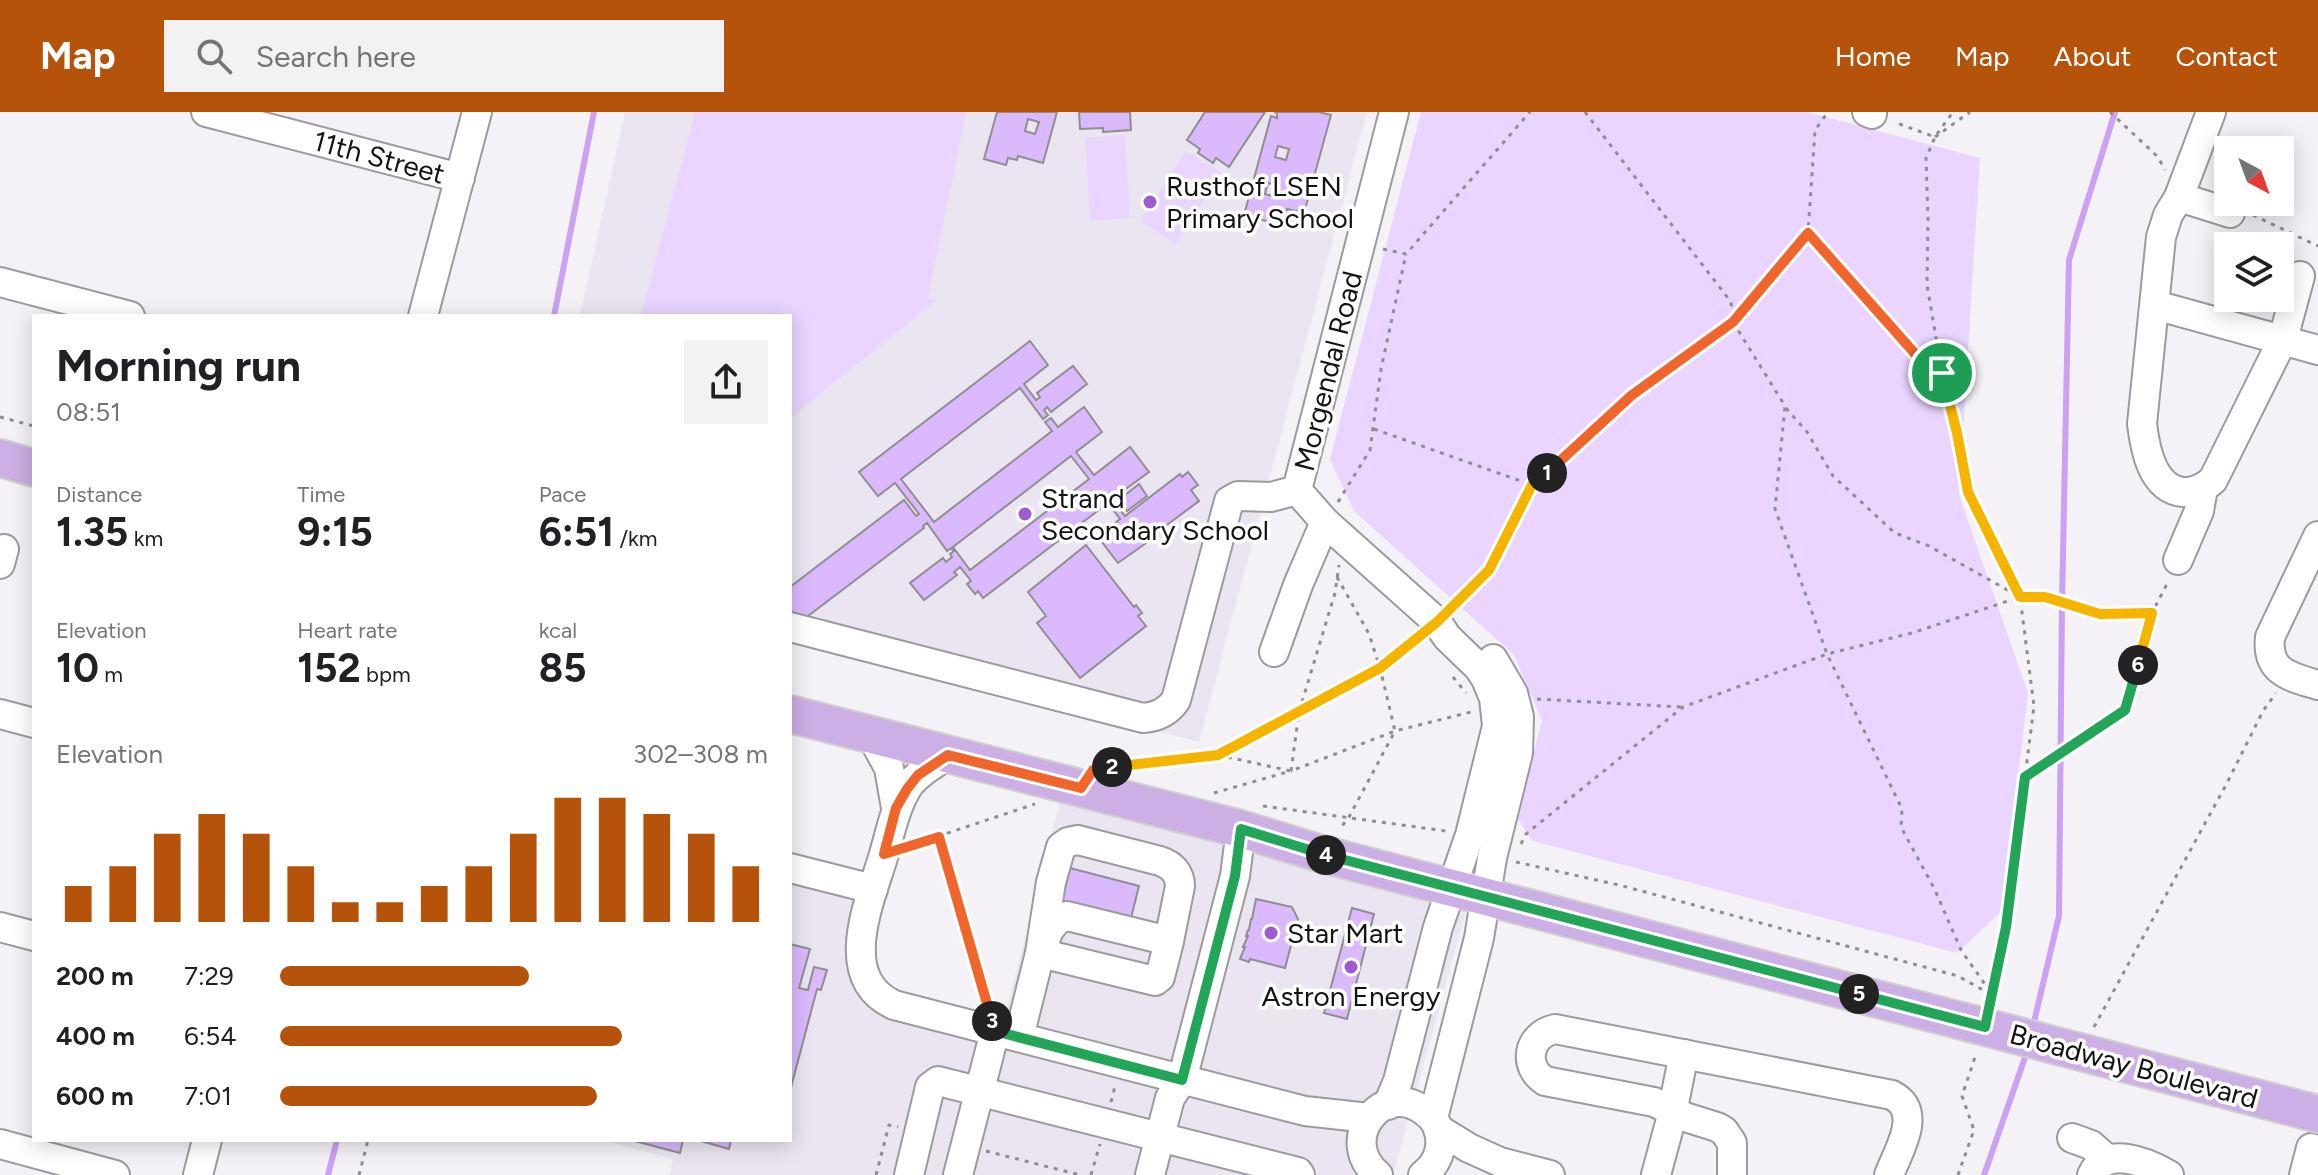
<!DOCTYPE html>
<meta charset="utf-8">
<style>
:root{--surface:#fff;--page:#f2f2f2;--text:#202124;--muted:#757577;--accent:#b45309}
body{margin:0;font-family:Figtree,sans-serif;background:var(--page);color:var(--text);height:100vh;display:flex;flex-direction:column;font-size:30px;white-space:nowrap}
*{box-sizing:border-box;margin:0}
p{font-size:26px;color:var(--muted)}
.icon{flex:none;width:44px;height:44px;fill:none;stroke:currentColor;stroke-width:2;stroke-linecap:round;stroke-linejoin:round}
.map{position:relative;flex:1;overflow:hidden}
.drawer{position:absolute;left:32px;top:202px;width:760px;height:828px;display:flex;flex-direction:column;background:var(--surface);border-radius:0px;box-shadow:0 4px 20px #0003}
.drawer>*{flex:none}
.needle{width:52px;rotate:139deg}
.fabs{position:absolute;left:2214px;top:24px;display:grid;gap:16px}
.fabs a{display:grid;place-items:center;width:80px;height:80px;border-radius:0px;background:var(--surface);box-shadow:0 4px 20px #0003;font-size:40px}
.pin{position:absolute;display:grid;place-items:center;width:68px;height:68px;color:#fff;margin:-34px;border:4px solid #fff;border-radius:50%;box-shadow:0 2px 8px #0007}
.km{position:absolute;width:40px;height:40px;margin:-20px;border-radius:50%;background:#222;color:#fff;font-size:22px;line-height:40px;text-align:center}
.round{display:grid;place-items:center;flex:none;width:84px;height:84px;border-radius:0px;background:var(--page)}
.overview{display:flex;align-items:center;justify-content:space-between;height:136px;padding:0 24px}
h1{font-size:44px;font-weight:700;line-height:60px}
.figures{display:grid;grid-template-columns:repeat(3,1fr);gap:12px;height:136px;padding:8px 24px}
.figures div{display:grid;align-content:center}
.figures b{font-size:40px;font-weight:700}
.figures small{font-size:22px;font-weight:400}
.figures p{font-size:22px}
.chart{height:224px;padding:16px 24px}
.chart p{display:flex;justify-content:space-between}
.chart svg{width:100%;height:144px;margin-top:8px;stroke:var(--accent);stroke-width:6}
ul{padding:0 24px;list-style:none;font-size:26px}
li{display:grid;grid-template-columns:128px 96px 1fr;align-items:center;height:60px}
li i{height:20px;border-radius:10px;background:var(--accent)}
header{display:flex;align-items:center;gap:48px;box-sizing:border-box;height:112px;padding:0 40px;background:var(--accent);color:#fff}
header strong{font-size:38px}
nav{display:flex;gap:44px;margin-inline-start:auto;font-size:28px}
.search{width:560px;height:72px;background:var(--page);display:flex;align-items:center;gap:20px;box-sizing:border-box;padding:0 28px;border-radius:0px;color:var(--muted);font-size:30px}
.map>svg:first-child{display:block}
.built{fill:#eae5f0}
.green{fill:#e9d5ff}
.lines{fill:none;stroke-linecap:round;stroke-linejoin:round}
.stream{stroke:#cba1f3;stroke-width:6}
.building{fill:#dab9fc;stroke:#8f8e91;stroke-width:2;fill-rule:evenodd}
.minor-casing{stroke:#9c9a9e;stroke-width:32}
.major-casing{stroke:#d0d0d0;stroke-width:40}
.path{stroke:#8e8d8f;stroke-width:3;stroke-dasharray:4 6;stroke-linecap:butt}
.minor{stroke:#fff;stroke-width:28}
.major{stroke:#cbafe5;stroke-width:36}
.split-1-casing{stroke:#fff;stroke-width:16}
.split-2-casing{stroke:#fff;stroke-width:16}
.split-3-casing{stroke:#fff;stroke-width:16}
.split-4-casing{stroke:#fff;stroke-width:16}
.split-5-casing{stroke:#fff;stroke-width:16}
.split-6-casing{stroke:#fff;stroke-width:16}
.split-7-casing{stroke:#fff;stroke-width:16}
.split-1{stroke:#f0652b;stroke-width:10}
.split-2{stroke:#f5b400;stroke-width:10}
.split-3{stroke:#f0652b;stroke-width:10}
.split-4{stroke:#22a559;stroke-width:10}
.split-5{stroke:#22a559;stroke-width:10}
.split-6{stroke:#22a559;stroke-width:10}
.split-7{stroke:#f5b400;stroke-width:10}
.poi-dot{fill:#9c5bd1;stroke:#fff;stroke-width:3}
.labels{text-anchor:middle;dominant-baseline:central;stroke-width:7;stroke-linejoin:round;paint-order:stroke}
.street-label{font-size:28px;fill:#141314;stroke:#fff}
.poi-label{font-size:28px;fill:#141314;stroke:#fff;text-anchor:start}
</style>
<header>
<strong>Map</strong>
<div class="search"><svg class="icon" aria-label="search" viewBox="0 0 24 24"><circle cx="10" cy="10" r="6"/><path d="M15 15l6 6"/></svg>Search here</div>
<nav><a>Home</a><a>Map</a><a>About</a><a>Contact</a></nav>
</header>
<div class="map">
<svg width="2318" height="1063" viewBox="0 0 2318 1063">
<rect width="100%" height="100%" fill="#f4f2f6"/>
<g class="built">
<polygon points="625,0 1367,0 1199,630 790,525 790,204 580,204"/>
<polygon points="1064,674 1471,781 1393,1063 670,1063 673,1047 602,1028 790,1028 790,754 871,774 872,874 1001,919"/>
</g>
<g class="green">
<polygon points="695,0 966,0 928,186 937,188 790,306 790,204 641,204"/>
<polygon points="1421,0 1807,0 1980,46 1959,383 2028,581 2002,799 1957,841 1533,729 1517,706 1542,608 1514,543 1354,399 1330,347"/>
<polygon points="1125,23 1130,106 1090,109 1085,26"/>
<polygon points="1186,39 1222,61 1176,132 1141,109"/>
</g>
<g class="lines">
<g class="stream">
<polyline points="554,204 594,0"/>
<polyline points="2033,914 2059,804 2062,491 2069,148 2115,0"/>
<polyline points="328,1063 337,1028"/>
<polyline points="1984,1063 2028,937"/>
</g>
</g>
<g class="building">
<path d="M997,0H1057L1043,51L1018,44L1017,48L1008,46L1006,53L984,47ZM1028,7L1039,10L1035,22L1025,19Z"/>
<polygon points="1079,0 1130,0 1131,18 1103,20 1103,16 1080,17"/>
<polygon points="1205,0 1265,0 1229,55 1216,46 1213,51 1198,41 1200,37 1187,28"/>
<path d="M1274,0H1319L1331,3L1304,101L1287,97L1285,103L1276,101L1273,111L1244,103L1271,4L1277,6V1ZM1278,34L1289,37L1286,48L1275,45ZM1268,71L1279,74L1276,85L1265,82Z"/>
<path d="M1030,229L1048,253L1024,272L1036,288L1040,285L1037,281L1073,254L1087,272L1051,300L1047,295L1044,298L1048,303L1043,307L1020,276L901,367L934,410L1052,319L1045,310L1051,306L1058,315L1084,295L1102,320L1076,340L1094,363L1130,335L1149,360L1112,387L1125,404L1180,362L1182,365L1188,360L1198,373L1191,378L1199,389L1148,427L1149,429L1118,451L1098,425L1120,407L1108,391L983,486L978,479L975,482L967,472L971,469L960,455L954,460L957,463L924,488L910,471L943,446L946,450L952,445L950,442L954,439L951,436L947,439L927,411L923,414L924,416L800,510L790,497V475L904,388L916,404L919,402L895,371L878,384L859,360ZM1071,344L1089,367L970,458L953,435Z"/>
<polygon points="1139,372 1147,384 1127,399 1119,388"/>
<polygon points="1086,433 1134,495 1136,493 1142,501 1138,504 1146,514 1080,566 1037,511 1046,504 1028,480"/>
<polygon points="1070,756 1139,774 1131,806 1062,789"/>
<polygon points="1256,787 1292,795 1298,807 1285,856 1250,847 1249,850 1240,847 1245,835 1243,835 1248,824 1246,824 1248,818 1249,818 1251,807 1252,807"/>
<polygon points="1352,796 1374,802 1347,907 1324,901"/>
<polygon points="790,832 810,837 799,876 808,878 814,855 827,858 821,878 817,877 790,979"/>
<polygon points="631,1028 683,1028 680,1041"/>
<polygon points="697,1028 731,1028 729,1037"/>
</g>
<g class="lines">
<g class="minor-casing">
<g id="minor">
<polyline points="206,0 460,66"/>
<polyline points="1867,0 1872,2"/>
<polyline points="2179,85 2211,0"/>
<path d="M2230,101L2179,85L2168,103L2161,125L2142,312C2145,337 2152,377 2183,380C2195,381 2204,376 2213,368L2283,227L2300,164"/>
<polyline points="0,170 130,204"/>
<polyline points="2155,193 2318,238"/>
<polyline points="423,204 477,0"/>
<path d="M2318,424L2270,525C2266,560 2290,565 2318,573"/>
<polyline points="2178,448 2199,399 2203,376"/>
<polyline points="0,452 4,437"/>
<path d="M790,515L1143,606C1157,605 1168,600 1176,588L1229,389L1238,384L1271,385L1297,378"/>
<polyline points="1274,540 1298,473 1325,410"/>
<polyline points="0,602 34,611"/>
<polyline points="871,623 889,656 896,696"/>
<path d="M948,643C934,652 919,660 909,673C895,695 891,718 884,742C871,787 834,865 894,893L1305,999L1369,1006"/>
<polyline points="790,756 873,777"/>
<polyline points="0,815 34,824"/>
<polyline points="1040,841 1155,869 1160,865 1169,829"/>
<path d="M1019,925L1040,841L1049,818L1057,808L1067,804L1169,829L1180,774C1180,761 1172,753 1160,749L1078,728L1068,730L1061,735L1051,770L1040,841"/>
<polyline points="1388,993 1398,969 1438,815 1470,723 1497,614 1494,586 1486,567 1479,556 1447,525 1437,510 1325,410 1297,378 1394,0"/>
<polyline points="1433,1006 1479,826 1492,746 1518,641 1519,605 1513,581 1493,547"/>
<polyline points="1438,1017 1469,1036 1500,1050 1550,1063"/>
<polyline points="2072,1026 2091,1033 2107,1047"/>
<polyline points="0,1032 115,1063"/>
<polyline points="198,1063 207,1028"/>
<polyline points="909,1063 930,975 938,969 1298,1060 1300,1063"/>
<polyline points="958,1063 995,919"/>
<polyline points="1150,1063 1170,986 1182,968 1235,764 1241,717"/>
<path d="M1378,1063C1336,1028 1383,967 1424,999C1433,1005 1439,1014 1440,1025C1442,1041 1435,1054 1423,1063"/>
<polyline points="1656,1063 1670,1011 1684,942"/>
<path d="M1732,1063V1031L1724,1019L1717,1015L1685,1005L1654,990L1545,969C1522,954 1528,923 1555,917L1892,983C1924,1000 1898,1039 1889,1063"/>
<path d="M2092,1063C2105,1033 2147,1050 2169,1063"/>
<polyline points="2304,1063 2311,1036"/>
</g>
</g>
<g class="major-casing">
<g id="major">
<polyline points="0,346 34,356"/>
<polyline points="790,602 1241,717 1322,742 1452,776 2318,1002"/>
</g>
</g>
<g class="path">
<polyline points="1585,0 1731,190 1733,210 1785,294 1775,397 1827,542 1902,697 1901,715 1935,778 1961,838 1991,881"/>
<polyline points="2110,0 2158,45 2165,58"/>
<polyline points="1937,22 1953,0"/>
<polyline points="1935,25 1970,0"/>
<polyline points="2253,103 2318,134"/>
<polyline points="1808,121 1918,245 1940,260"/>
<polyline points="1383,137 1406,142 1530,0"/>
<polyline points="1786,296 1807,320 1833,364 1895,421 1929,434 2020,485"/>
<polyline points="0,305 34,314"/>
<polyline points="1374,317 1532,373"/>
<polyline points="1338,390 1370,338 1381,257 1406,142"/>
<polyline points="1337,465 1369,522 1380,556 1395,619 1349,705 1339,718"/>
<polyline points="1452,495 1489,458 1532,373 1632,283 1733,210 1808,121 1815,18 1828,0"/>
<polyline points="1453,565 1466,581"/>
<polyline points="1537,587 1681,595"/>
<polyline points="1218,643 1291,659 1395,619 1471,600"/>
<polyline points="1113,655 1218,643 1380,556 1420,524"/>
<polyline points="2025,665 2125,598 2152,502"/>
<polyline points="1214,681 1291,659 1299,600 1335,481 1339,453"/>
<polyline points="1263,694 1446,719"/>
<polyline points="939,725 988,895"/>
<polyline points="1521,732 1526,722 1683,595 1827,542 1912,521 2020,485 2045,485 2100,502 2152,501 2169,468"/>
<polyline points="909,734 1035,692"/>
<polyline points="1516,750 1623,774 1958,864 1992,883 2006,815 2034,594 2020,485 1968,380 1957,321 1942,261 1927,173 1928,107 1926,46 1935,25 1894,10"/>
<polyline points="2094,915 2227,671 2263,599 2276,581"/>
<polyline points="1111,990 1115,974"/>
<polyline points="986,1039 1080,1063"/>
<polyline points="359,1063 368,1028"/>
<polyline points="876,1063 889,1013 898,1015"/>
<polyline points="1091,1063 1100,1032"/>
<polyline points="1958,1063 1974,1018 1962,984 1976,942"/>
</g>
<use href="#minor" class="minor"/>
<use href="#major" class="major"/>
</g>
<g class="lines">
<g class="split-1-casing">
<polyline id="split-1" points="1547,361 1632,283 1733,210 1808,121 1918,245 1942,261"/>
</g>
<g class="split-2-casing">
<polyline id="split-2" points="1112,655 1218,643 1380,556 1437,510 1489,458 1532,373 1547,361"/>
</g>
<g class="split-3-casing">
<polyline id="split-3" points="992,909 939,725 884,742 896,696 907,677 918,663 948,643 1081,676 1093,658 1112,655"/>
</g>
<g class="split-4-casing">
<polyline id="split-4" points="992,909 995,919 1182,968 1235,764 1241,717 1326,743"/>
</g>
<g class="split-5-casing">
<polyline id="split-5" points="1326,743 1859,882"/>
</g>
<g class="split-6-casing">
<polyline id="split-6" points="1859,882 1985,915 2006,815 2025,665 2125,598 2138,553"/>
</g>
<g class="split-7-casing">
<polyline id="split-7" points="1942,261 1957,321 1968,380 2020,485 2045,485 2100,502 2152,501 2138,553"/>
</g>
<use href="#split-1" class="split-1"/>
<use href="#split-2" class="split-2"/>
<use href="#split-3" class="split-3"/>
<use href="#split-4" class="split-4"/>
<use href="#split-5" class="split-5"/>
<use href="#split-6" class="split-6"/>
<use href="#split-7" class="split-7"/>
</g>
<g class="poi-dot">
<circle cx="1150" cy="90" r="8"/>
<circle cx="1025" cy="402" r="8"/>
<circle cx="1271" cy="821" r="8"/>
<circle cx="1351" cy="855" r="8"/>
</g>
<g class="labels">
<g class="street-label">
<text transform="translate(379 45) rotate(15)">11th Street</text>
<text transform="translate(1328 259) rotate(-76)">Morgendal Road</text>
<text transform="translate(2134 954) rotate(15)">Broadway Boulevard</text>
</g>
<g class="poi-label">
<text x="1166" y="74">Rusthof LSEN<tspan x="1166" dy="32">Primary School</tspan></text>
<text x="1041" y="386">Strand<tspan x="1041" dy="32">Secondary School</tspan></text>
<text x="1287" y="821">Star Mart</text>
<text x="1351" y="884" text-anchor="middle">Astron Energy</text>
</g>
</g>
</svg>
<div class="fabs">
<a><svg class="needle" viewBox="-14 -14 28 28"><path d="M0-13l5 13h-10z" fill="#e53935"/><path d="M0 13l5-13h-10z" fill="#757577"/></svg></a>
<a><svg class="icon" aria-label="layers" viewBox="0 0 24 24"><path d="M12 4l9 5-9 5-9-5zM3 14l9 5 9-5"/></svg></a>
</div>
<div class="pin" style="left:1942px;top:261px;background:#1e9e55"><svg class="icon" aria-label="arrive" viewBox="0 0 24 24"><path d="M6 21V4h12l-3 4 3 4H6"/></svg></div>
<b class="km" style="left:1547px;top:361px">1</b>
<b class="km" style="left:1112px;top:655px">2</b>
<b class="km" style="left:992px;top:909px">3</b>
<b class="km" style="left:1326px;top:743px">4</b>
<b class="km" style="left:1859px;top:882px">5</b>
<b class="km" style="left:2138px;top:553px">6</b>
<section class="drawer">
<div class="overview"><div><h1>Morning run</h1><p>08:51</p></div><a class="round"><svg class="icon" aria-label="share" viewBox="0 0 24 24"><path d="M12 15V3M7 8l5-5 5 5M5 13v7h14v-7"/></svg></a></div>
<div class="figures">
<div><p>Distance</p><b>1.35<small> km</small></b></div>
<div><p>Time</p><b>9:15</b></div>
<div><p>Pace</p><b>6:51<small> /km</small></b></div>
</div>
<div class="figures">
<div><p>Elevation</p><b>10<small> m</small></b></div>
<div><p>Heart rate</p><b>152<small> bpm</small></b></div>
<div><p>kcal</p><b>85</b></div>
</div>
<div class="chart"><p><span>Elevation</span>302–308 m</p>
<svg viewBox="0 0 160 44" preserveAspectRatio="none"><path d="M5 44V33M15 44V27M25 44V17M35 44V11M45 44V17M55 44V27M65 44V38M75 44V38M85 44V33M95 44V27M105 44V17M115 44V6M125 44V6M135 44V11M145 44V17M155 44V27"/></svg>
</div>
<ul>
<li><b>200 m</b>7:29<i style="width:51%"></i></li>
<li><b>400 m</b>6:54<i style="width:70%"></i></li>
<li><b>600 m</b>7:01<i style="width:65%"></i></li>
</ul>
</section>
</div>
